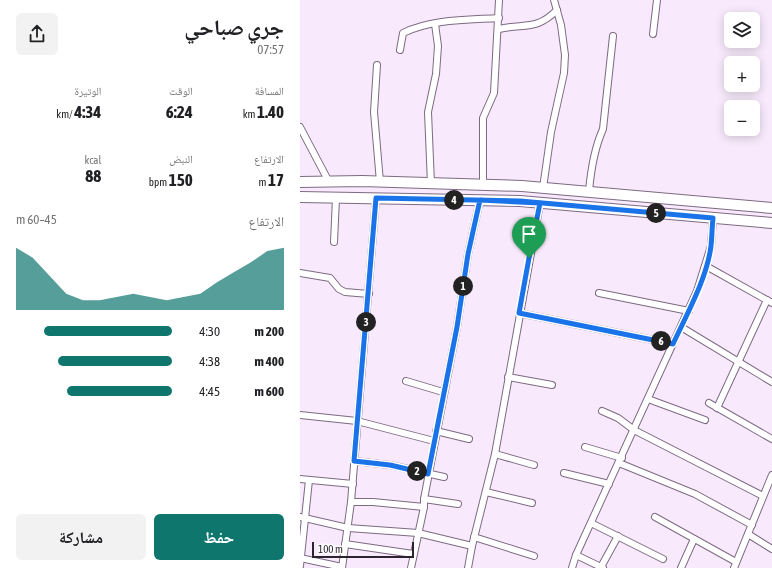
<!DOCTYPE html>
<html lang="ar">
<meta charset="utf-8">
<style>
:root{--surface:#fff;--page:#f2f2f2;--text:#202124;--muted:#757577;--accent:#0f766e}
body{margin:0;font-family:"Asap Condensed","Noto Naskh Arabic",sans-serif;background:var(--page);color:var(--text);direction:rtl;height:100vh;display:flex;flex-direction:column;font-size:15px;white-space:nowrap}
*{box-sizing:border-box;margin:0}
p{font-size:13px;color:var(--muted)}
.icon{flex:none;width:22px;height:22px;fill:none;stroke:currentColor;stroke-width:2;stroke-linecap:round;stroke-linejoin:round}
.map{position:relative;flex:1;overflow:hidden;direction:ltr}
.side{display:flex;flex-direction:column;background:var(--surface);width:300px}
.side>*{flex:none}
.buttons{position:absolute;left:424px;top:12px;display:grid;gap:8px}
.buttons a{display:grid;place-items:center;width:36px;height:36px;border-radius:6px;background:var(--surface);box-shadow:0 2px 10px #0003;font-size:20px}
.scale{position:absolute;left:12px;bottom:10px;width:102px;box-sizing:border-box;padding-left:4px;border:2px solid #2b232d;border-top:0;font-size:11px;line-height:14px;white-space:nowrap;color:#2b232d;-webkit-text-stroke:3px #fff;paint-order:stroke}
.pin{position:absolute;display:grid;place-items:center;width:34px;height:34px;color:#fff;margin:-41px -17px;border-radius:50% 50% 50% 0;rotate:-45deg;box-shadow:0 0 4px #0007}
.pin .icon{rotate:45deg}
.km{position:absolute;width:20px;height:20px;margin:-10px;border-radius:50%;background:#222;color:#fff;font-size:11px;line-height:20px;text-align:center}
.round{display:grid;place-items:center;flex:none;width:42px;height:42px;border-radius:6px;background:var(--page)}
.overview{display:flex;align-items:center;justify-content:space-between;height:68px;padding:0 16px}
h1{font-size:22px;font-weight:700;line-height:30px}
.metrics{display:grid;grid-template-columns:repeat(3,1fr);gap:6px;height:68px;padding:4px 16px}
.metrics div{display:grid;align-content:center}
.metrics b{font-size:17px;font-weight:700}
.metrics small{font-size:11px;font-weight:400}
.metrics p{font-size:11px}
.chart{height:112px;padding:8px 16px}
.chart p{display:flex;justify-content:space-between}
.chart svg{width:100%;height:72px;margin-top:4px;fill:var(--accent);opacity:.7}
.action{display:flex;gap:8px;margin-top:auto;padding:8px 16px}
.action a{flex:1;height:46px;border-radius:6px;background:var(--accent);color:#fff;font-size:16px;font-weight:700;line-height:46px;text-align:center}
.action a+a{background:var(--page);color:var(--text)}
ul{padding:0 16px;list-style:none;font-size:13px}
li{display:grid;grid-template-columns:64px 48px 1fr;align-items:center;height:30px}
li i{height:10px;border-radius:5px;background:var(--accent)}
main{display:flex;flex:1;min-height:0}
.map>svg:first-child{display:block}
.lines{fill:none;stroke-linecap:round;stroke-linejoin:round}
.minor-casing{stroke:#7d6a83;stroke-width:8}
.primary-casing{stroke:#7d6a83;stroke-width:12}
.minor{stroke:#fff;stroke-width:6}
.primary{stroke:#fff;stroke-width:10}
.route-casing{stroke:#fff;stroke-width:8}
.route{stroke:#1a73e8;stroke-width:5}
</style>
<main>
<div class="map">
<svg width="472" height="568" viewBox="0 0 472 568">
<rect width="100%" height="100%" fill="#f8eafc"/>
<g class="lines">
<g class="minor-casing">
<g id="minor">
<path d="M199,29C225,23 236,31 257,10"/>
<polyline points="353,34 357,0"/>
<path d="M100,50L103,33C132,19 167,20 199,18"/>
<polyline points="77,65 74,112 80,182"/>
<polyline points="0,127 29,182"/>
<polyline points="131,184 128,112 136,74 138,46 135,24"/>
<polyline points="183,185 183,118 194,93 199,0"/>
<polyline points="243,188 251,132 264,73 265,55 261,25 254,0"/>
<path d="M289,191C291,169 294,149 303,129L313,36"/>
<polyline points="34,242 36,198"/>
<polyline points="406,266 472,303"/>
<polyline points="0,273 30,278 39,289 45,292 69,294"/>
<polyline points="299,293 389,311"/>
<polyline points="219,313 373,344"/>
<polyline points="381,327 472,382"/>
<polyline points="208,377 252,385"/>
<polyline points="106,381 143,392"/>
<polyline points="348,399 405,420"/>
<polyline points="409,403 472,439"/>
<polyline points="417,408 467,300"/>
<polyline points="302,411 318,418 334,430 463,496"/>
<polyline points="0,415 57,421 134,441"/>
<polyline points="136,431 169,439"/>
<polyline points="285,447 322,458"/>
<polyline points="195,454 234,465"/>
<polyline points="54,461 90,465 144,477"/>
<polyline points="319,463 395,494 452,525"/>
<polyline points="264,473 309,484"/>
<polyline points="0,479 53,484"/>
<polyline points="186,492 232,503"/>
<polyline points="124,499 158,504"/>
<polyline points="51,502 73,502 124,507"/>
<polyline points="0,517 48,528 118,533 172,546"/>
<polyline points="355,517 436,562"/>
<polyline points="291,523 363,559"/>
<polyline points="448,534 472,549"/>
<polyline points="174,537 234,556"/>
<polyline points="45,544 113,554"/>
<polyline points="276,555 303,568"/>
<polyline points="0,558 42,567"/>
<polyline points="0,566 9,480"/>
<polyline points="301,567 318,536"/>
<polyline points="42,568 51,502 76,198"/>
<polyline points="111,568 124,507 124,499 157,327 168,254 180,200"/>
<polyline points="168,568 172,546 195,454 240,203"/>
<polyline points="272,568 276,555 397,291 411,246 413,218"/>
<polyline points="381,568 394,539"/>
<polyline points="434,568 472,475"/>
</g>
</g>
<g class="primary-casing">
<g id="primary">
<polyline points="0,182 62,181 222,186 472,208"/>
<polyline points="0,197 220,201 472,223"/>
</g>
</g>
<use href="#minor" class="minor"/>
<use href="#primary" class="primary"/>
</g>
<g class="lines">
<g class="route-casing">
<path id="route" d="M229,258L240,203L180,200L168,254L157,327L128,474L90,465L54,461L76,198L220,201L413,218C412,227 412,237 411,246C407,278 387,314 373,344L219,313L229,258"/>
</g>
<use href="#route" class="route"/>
</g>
</svg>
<div class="buttons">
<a><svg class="icon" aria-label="layers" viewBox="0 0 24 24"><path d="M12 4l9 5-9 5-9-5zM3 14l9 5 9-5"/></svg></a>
<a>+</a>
<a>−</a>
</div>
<div class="scale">100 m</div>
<div class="pin" style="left:229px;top:258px;background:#1e9e55"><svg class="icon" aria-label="arrive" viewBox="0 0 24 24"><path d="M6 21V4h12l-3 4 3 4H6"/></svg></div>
<b class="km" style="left:163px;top:286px">1</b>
<b class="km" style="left:117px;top:471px">2</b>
<b class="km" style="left:66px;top:322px">3</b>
<b class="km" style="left:154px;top:200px">4</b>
<b class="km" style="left:356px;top:213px">5</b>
<b class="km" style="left:361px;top:341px">6</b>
</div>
<section class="side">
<div class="overview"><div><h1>جري صباحي</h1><p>07:57</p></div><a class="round"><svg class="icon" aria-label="share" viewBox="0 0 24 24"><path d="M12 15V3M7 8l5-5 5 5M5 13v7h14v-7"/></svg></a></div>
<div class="metrics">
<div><p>المسافة</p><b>1.40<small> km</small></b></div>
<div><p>الوقت</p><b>6:24</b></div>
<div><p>الوتيرة</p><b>4:34<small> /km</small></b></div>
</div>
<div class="metrics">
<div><p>الارتفاع</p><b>17<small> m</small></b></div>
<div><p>النبض</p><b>150<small> bpm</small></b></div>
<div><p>kcal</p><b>88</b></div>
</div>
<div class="chart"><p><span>الارتفاع</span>45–60 m</p>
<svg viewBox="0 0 160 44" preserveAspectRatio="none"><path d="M0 44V6L10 12L20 23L30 34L40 38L50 38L60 36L70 34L80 36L90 38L100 36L110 34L120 27L130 21L140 15L150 8L160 6V44z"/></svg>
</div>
<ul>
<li><b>200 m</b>4:30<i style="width:82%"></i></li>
<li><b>400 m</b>4:38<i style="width:73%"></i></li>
<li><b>600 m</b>4:45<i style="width:67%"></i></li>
</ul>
<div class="action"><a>حفظ</a><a>مشاركة</a></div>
</section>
</main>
